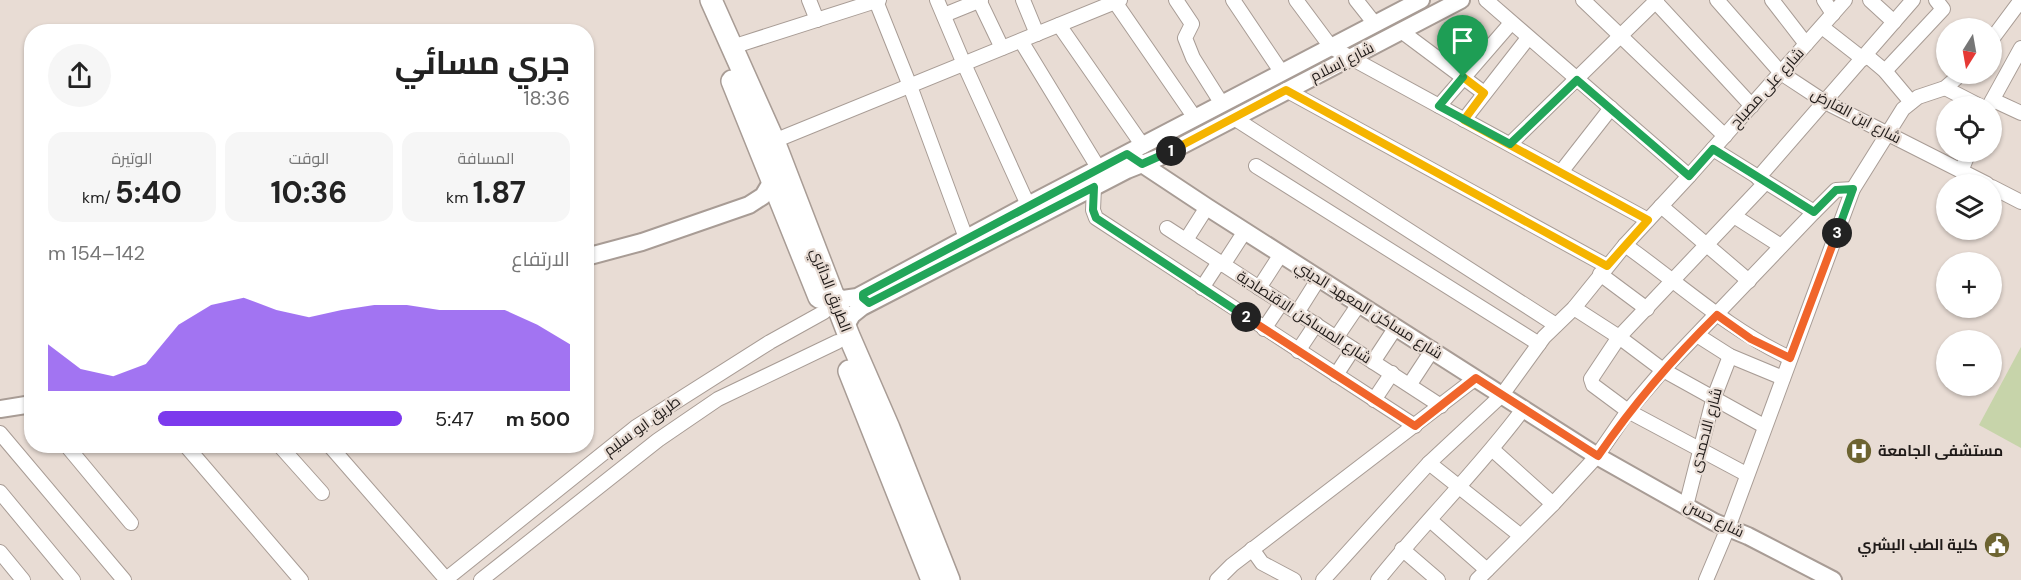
<!DOCTYPE html>
<html lang="ar">
<meta charset="utf-8">
<style>
:root{--surface:#fff;--page:#f6f6f6;--text:#222;--muted:#767676;--accent:#7c3aed}
body{margin:0;font-family:"DM Sans",Cairo,sans-serif;background:var(--page);color:var(--text);direction:rtl;height:100vh;display:flex;flex-direction:column;font-size:22px;white-space:nowrap}
*{box-sizing:border-box;margin:0}
p{font-size:20px;color:var(--muted)}
.icon{flex:none;width:33px;height:33px;fill:none;stroke:currentColor;stroke-width:2;stroke-linecap:round;stroke-linejoin:round}
.map{position:relative;flex:1;overflow:hidden;direction:ltr}
.side{position:absolute;left:24px;top:24px;width:570px;height:429px;display:flex;flex-direction:column;background:var(--surface);border-radius:24px;box-shadow:0 2px 4px #0004;direction:rtl}
.side>*{flex:none}
.needle{width:39px;rotate:191deg}
.fabs{position:absolute;left:1936px;top:18px;display:grid;gap:12px}
.fabs a{display:grid;place-items:center;width:66px;height:66px;border-radius:50%;background:var(--surface);box-shadow:0 2px 4px #0004;font-size:30px}
.pin{position:absolute;display:grid;place-items:center;width:51px;height:51px;color:#fff;margin:-62px -26px;border-radius:50% 50% 50% 0;rotate:-45deg;box-shadow:0 0 6px #0007}
.pin .icon{rotate:45deg}
.km{position:absolute;width:30px;height:30px;margin:-15px;border-radius:50%;background:#222;color:#fff;font-size:16px;line-height:30px;text-align:center}
.round{display:grid;place-items:center;flex:none;width:63px;height:63px;border-radius:32px;background:var(--page)}
.headline{display:flex;align-items:center;justify-content:space-between;height:102px;padding:0 24px}
h1{font-size:33px;font-weight:700;line-height:45px}
.figures{display:grid;grid-template-columns:repeat(3,1fr);gap:9px;height:102px;padding:6px 24px}
.figures div{display:grid;align-content:center;border-radius:15px;background:var(--page);text-align:center}
.figures b{font-size:30px;font-weight:700}
.figures small{font-size:16px;font-weight:400}
.figures p{font-size:16px}
.chart{height:168px;padding:12px 24px}
.chart p{display:flex;justify-content:space-between}
.chart svg{width:100%;height:108px;margin-top:6px;fill:var(--accent);opacity:.7}
ul{padding:0 24px;list-style:none;font-size:20px}
li{display:grid;grid-template-columns:96px 72px 1fr;align-items:center;height:45px}
li i{height:15px;border-radius:8px;background:var(--accent)}
.map>svg:first-child{display:block}
.green{fill:#c7d4aa}
.lines{fill:none;stroke-linecap:round;stroke-linejoin:round}
.minor-casing{stroke:#a89c95;stroke-width:16}
.tertiary-casing{stroke:#a89c95;stroke-width:20}
.trunk-casing{stroke:#a89c95;stroke-width:24}
.minor{stroke:#fff;stroke-width:14}
.tertiary{stroke:#fff;stroke-width:16}
.trunk{stroke:#fff;stroke-width:21}
.split-1-casing{stroke:#fff;stroke-width:12}
.split-2-casing{stroke:#fff;stroke-width:12}
.split-3-casing{stroke:#fff;stroke-width:12}
.split-4-casing{stroke:#fff;stroke-width:12}
.split-1{stroke:#f5b400;stroke-width:8}
.split-2{stroke:#22a559;stroke-width:8}
.split-3{stroke:#f0652b;stroke-width:8}
.split-4{stroke:#22a559;stroke-width:8}
.labels{text-anchor:middle;dominant-baseline:central;stroke-width:4.5;stroke-linejoin:round;paint-order:stroke}
.street-label{font-size:15px;fill:#1f1a18;stroke:#e8dcd4}
.poi-label{font-size:15px;font-weight:bold;fill:#1f1a18;stroke:#e8dcd4;text-anchor:start}
</style>
<div class="map">
<svg width="2021" height="580" viewBox="0 0 2021 580">
<rect width="100%" height="100%" fill="#e8dcd4"/>
<polygon class="green" points="2021,347 2021,448 1979,425"/>
<g class="lines">
<g class="minor-casing">
<g id="minor">
<polyline points="809,0 817,20"/>
<polyline points="937,0 964,64 1028,205"/>
<polyline points="979,0 1002,48"/>
<polyline points="1023,0 1037,34"/>
<polyline points="1176,0 1192,24 1185,38 1193,58 1222,104"/>
<polyline points="1233,0 1282,73"/>
<polyline points="1296,0 1331,47 1648,220"/>
<polyline points="1356,0 1375,24"/>
<polyline points="1486,0 1689,176"/>
<polyline points="1583,0 1725,136"/>
<polyline points="1654,0 1752,106"/>
<polyline points="1717,0 1781,73 1825,102 1987,184"/>
<polyline points="1772,0 1806,44"/>
<polyline points="1824,0 1833,14"/>
<polyline points="1870,0 1894,22"/>
<polyline points="876,1 910,86 966,238"/>
<polyline points="1115,2 1195,118"/>
<polyline points="944,15 981,0"/>
<polyline points="1059,25 1143,146"/>
<polyline points="1822,27 1863,59"/>
<polyline points="1401,31 1484,93"/>
<polyline points="1992,39 2021,0"/>
<polyline points="1021,41 1099,169"/>
<polyline points="732,47 879,0"/>
<polyline points="1866,55 1885,71 1911,102"/>
<polyline points="1885,71 1943,9 1936,0"/>
<polyline points="1945,88 1980,106"/>
<polyline points="1286,90 1607,266"/>
<polyline points="1993,100 2021,113"/>
<polyline points="1439,106 1511,23"/>
<polyline points="1989,106 2021,48"/>
<polyline points="1234,118 1556,325"/>
<polyline points="1464,120 1528,38"/>
<polyline points="774,141 1120,0"/>
<polyline points="1510,144 1657,0"/>
<polyline points="1713,149 1814,212"/>
<polyline points="1256,166 1539,344"/>
<polyline points="1961,171 1969,152"/>
<polyline points="1561,172 1611,108"/>
<polyline points="1758,178 1913,0"/>
<polyline points="1094,187 1093,210 1096,218 1415,426"/>
<polyline points="1992,187 2021,202"/>
<polyline points="1661,206 1749,281"/>
<polyline points="1734,216 1781,246"/>
<polyline points="1167,228 1441,406"/>
<polyline points="1186,240 1207,207"/>
<path d="M1625,245C1680,284 1729,330 1790,358"/>
<polyline points="1223,265 1245,231"/>
<polyline points="1600,274 1647,309"/>
<polyline points="1202,288 1219,262"/>
<polyline points="1259,288 1281,254"/>
<polyline points="1574,308 1619,337 1663,370 1764,426"/>
<polyline points="1297,313 1319,278"/>
<polyline points="1264,329 1282,302"/>
<polyline points="1697,335 1730,356 1783,378"/>
<polyline points="1336,338 1359,304"/>
<polyline points="1298,351 1316,324"/>
<polyline points="1373,362 1396,327"/>
<polyline points="1336,375 1353,349"/>
<polyline points="1410,384 1433,349"/>
<polyline points="1374,400 1392,373"/>
<polyline points="0,433 124,580"/>
<polyline points="67,446 131,523"/>
<polyline points="186,446 301,580"/>
<polyline points="280,446 322,493"/>
<polyline points="330,446 446,579"/>
<polyline points="1493,450 1553,504"/>
<polyline points="1429,463 1521,536"/>
<polyline points="1746,474 1628,411 1593,385 1591,379 1619,337 1765,183"/>
<polyline points="0,492 73,580"/>
<polyline points="1686,506 1713,400 1730,356"/>
<polyline points="1430,520 1487,570"/>
<polyline points="1252,549 1262,563 1294,580"/>
<polyline points="1402,549 1438,580"/>
<polyline points="0,552 23,580"/>
<polyline points="445,580 636,427 770,342 824,312"/>
<polyline points="481,580 658,440 718,399 837,342"/>
<polyline points="1217,580 1232,565 1476,378"/>
<polyline points="1323,580 1429,463 1502,395 1544,337 1574,308 1625,245 1689,176 1845,0"/>
<path d="M1378,580C1425,521 1479,469 1524,408"/>
<polyline points="1477,580 1553,504 1597,456 1628,411 1663,370 1814,212 1836,190 1853,189"/>
<polyline points="1706,580 1728,528 1853,189 1903,109 1918,97 1945,88 1961,74"/>
</g>
</g>
<g class="tertiary-casing">
<g id="tertiary">
<polyline points="1127,154 1207,207 1597,456 1714,522 1748,536 1833,580"/>
<polyline points="586,257 642,242 749,205 763,196 772,181"/>
<polyline points="833,295 843,299 857,297 1028,205 1421,0"/>
<polyline points="845,327 852,315 862,307 1127,170 1160,157 1461,0"/>
<polyline points="0,409 32,404"/>
</g>
</g>
<g class="trunk-casing">
<g id="trunk">
<polyline points="711,0 774,141 849,336 889,428 949,580"/>
<polyline points="732,81 819,297"/>
<polyline points="849,371 932,580"/>
</g>
</g>
<use href="#minor" class="minor"/>
<use href="#tertiary" class="tertiary"/>
<use href="#trunk" class="trunk"/>
</g>
<g class="lines">
<g class="split-1-casing">
<polyline id="split-1" points="1171,151 1286,90 1607,266 1648,220 1464,120 1484,93 1463,77"/>
</g>
<g class="split-2-casing">
<polyline id="split-2" points="1171,151 1142,164 1127,154 863,294 863,298 869,303 1094,187 1093,210 1096,218 1246,317"/>
</g>
<g class="split-3-casing">
<path id="split-3" d="M1246,317L1415,426L1476,378L1598,456C1633,405 1672,359 1717,315L1751,339L1790,358L1837,233"/>
</g>
<g class="split-4-casing">
<polyline id="split-4" points="1463,77 1439,106 1510,144 1577,80 1689,176 1713,149 1814,212 1836,190 1853,189 1837,233"/>
</g>
<use href="#split-1" class="split-1"/>
<use href="#split-2" class="split-2"/>
<use href="#split-3" class="split-3"/>
<use href="#split-4" class="split-4"/>
</g>
<defs>
<g id="hospital-disc" transform="scale(1.35)"><circle r="9.5" fill="#6d6431" stroke="#e8dcd4"/><path d="M-5-5h3v3.5h4V-5h3V5h-3V1.5h-4V5h-3Z" fill="#fff"/></g>
<g id="civic-disc" transform="scale(1.35)"><circle r="9.5" fill="#6d6431" stroke="#e8dcd4"/><path d="M-.6-6.5H3V-4.5H.6V-3L4-1V1h2V6H-6V1h2V-1L-.6-3ZM-1.2 2.5V6h2.4V2.5Z" fill="#fff"/></g>
</defs>
<g fill-rule="evenodd">
<use href="#hospital-disc" x="1859" y="451"/>
<use href="#civic-disc" x="1997" y="545"/>
</g>
<g class="labels">
<g class="street-label">
<text transform="translate(1342 62) rotate(-27)">شارع إسلام</text>
<text transform="translate(1767 88) rotate(-48)">شارع على مصباح</text>
<text transform="translate(1856 116) rotate(28)">شارع ابن الفارض</text>
<text transform="translate(831 290) rotate(69)">الطريق الدائري</text>
<text transform="translate(1369 310) rotate(32)">شارع مساكن المعهد الديني</text>
<text transform="translate(1304 317) rotate(33)">شارع المساكن الاقتصادية</text>
<text transform="translate(642 426) rotate(-36)">طريق ابو سليم</text>
<text transform="translate(1706 430) rotate(-75)">شارع الاحمدى</text>
<text transform="translate(1714 519) rotate(26)">شارع حسن</text>
</g>
<g class="poi-label">
<text x="1878" y="451">مستشفى الجامعة</text>
<text x="1978" y="545" text-anchor="end">كلية الطب البشري</text>
</g>
</g>
</svg>
<div class="fabs">
<a><svg class="needle" viewBox="-14 -14 28 28"><path d="M0-13l5 13h-10z" fill="#e53935"/><path d="M0 13l5-13h-10z" fill="#767676"/></svg></a>
<a><svg class="icon" aria-label="locate" viewBox="0 0 24 24"><circle cx="12" cy="12" r="6"/><path d="M12 2v4M12 18v4M2 12h4M18 12h4"/></svg></a>
<a><svg class="icon" aria-label="layers" viewBox="0 0 24 24"><path d="M12 4l9 5-9 5-9-5zM3 14l9 5 9-5"/></svg></a>
<a>+</a>
<a>−</a>
</div>
<div class="pin" style="left:1463px;top:77px;background:#1e9e55"><svg class="icon" aria-label="arrive" viewBox="0 0 24 24"><path d="M6 21V4h12l-3 4 3 4H6"/></svg></div>
<b class="km" style="left:1171px;top:151px">1</b>
<b class="km" style="left:1246px;top:317px">2</b>
<b class="km" style="left:1837px;top:233px">3</b>
<section class="side">
<div class="headline"><div><h1>جري مسائي</h1><p>18:36</p></div><a class="round"><svg class="icon" aria-label="share" viewBox="0 0 24 24"><path d="M12 15V3M7 8l5-5 5 5M5 13v7h14v-7"/></svg></a></div>
<div class="figures">
<div><p>المسافة</p><b>1.87<small> km</small></b></div>
<div><p>الوقت</p><b>10:36</b></div>
<div><p>الوتيرة</p><b>5:40<small> /km</small></b></div>
</div>
<div class="chart"><p><span>الارتفاع</span>142–154 m</p>
<svg viewBox="0 0 160 44" preserveAspectRatio="none"><path d="M0 44V25L10 35L20 38L30 33L40 17L50 9L60 6L70 11L80 14L90 11L100 9L110 9L120 11L130 11L140 11L150 17L160 25V44z"/></svg>
</div>
<ul>
<li><b>500 m</b>5:47<i style="width:69%"></i></li>
</ul>
</section>
</div>
